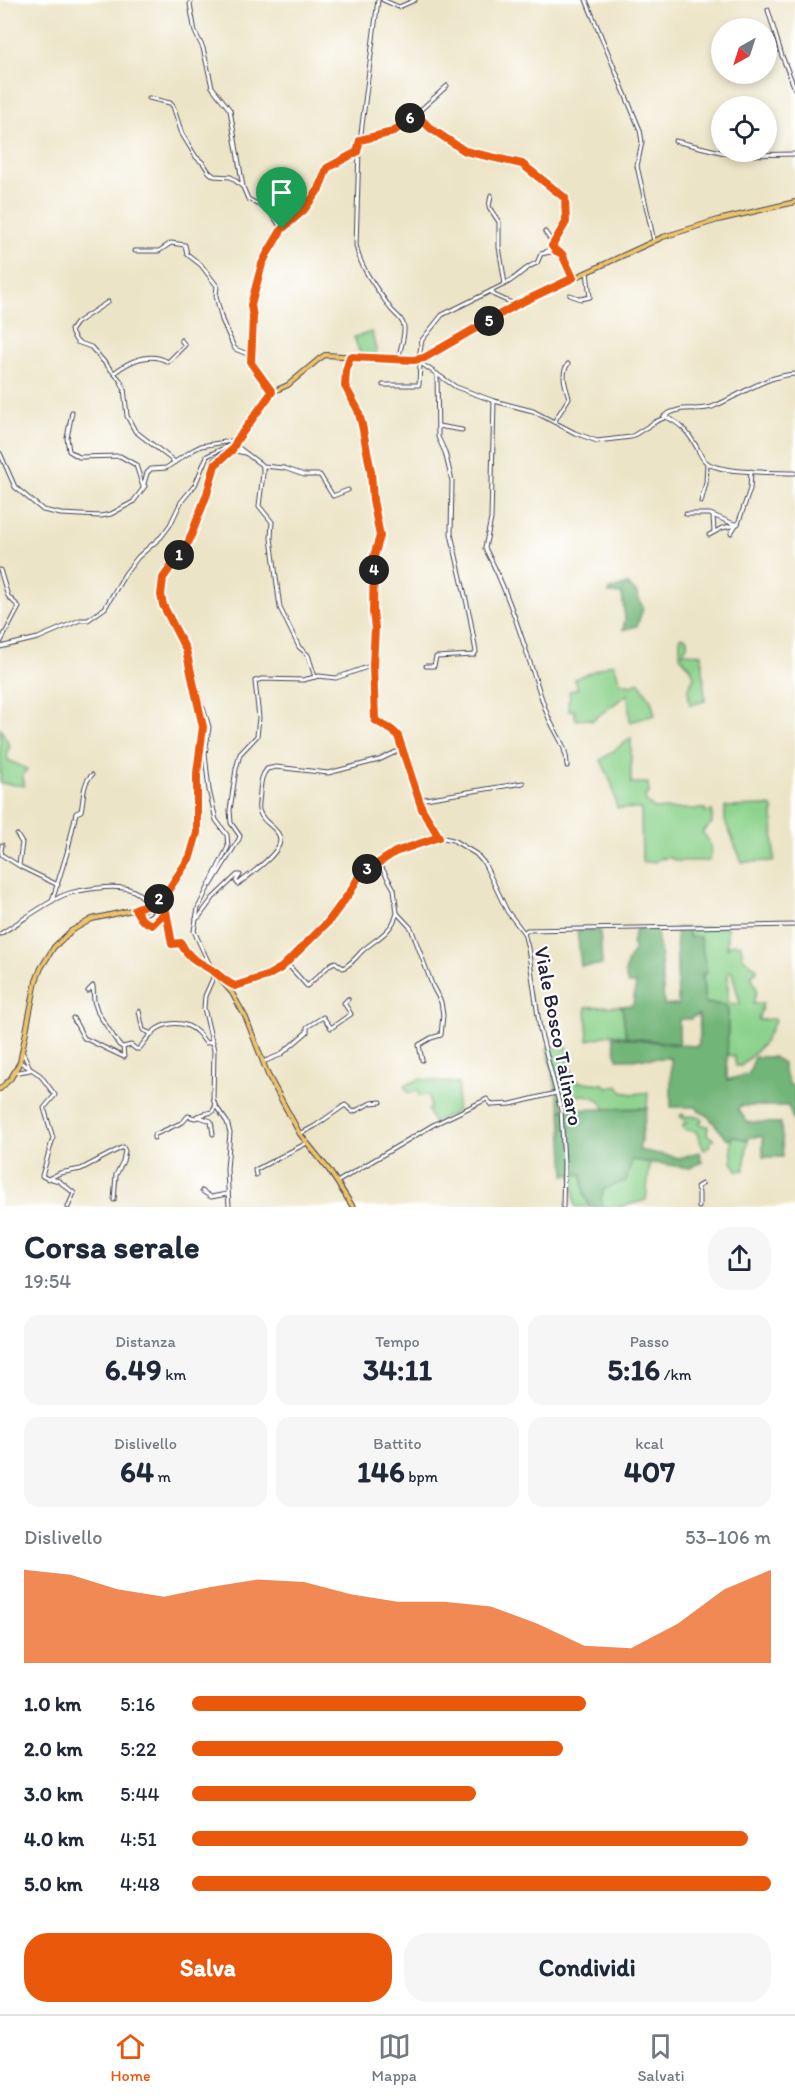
<!DOCTYPE html>
<html lang="it">
<meta charset="utf-8">
<style>
:root{--surface:#fff;--page:#f6f6f7;--text:#1f2937;--muted:#747a83;--line:#e0e1e3;--accent:#ea580c}
body{margin:0;font-family:Itim,sans-serif;background:var(--page);color:var(--text);height:100vh;display:flex;flex-direction:column;font-size:22px;white-space:nowrap}
*{box-sizing:border-box;margin:0}
p{font-size:20px;color:var(--muted)}
.icon{flex:none;width:33px;height:33px;fill:none;stroke:currentColor;stroke-width:2;stroke-linecap:round;stroke-linejoin:round}
.map{position:relative;height:1207px;overflow:hidden}
.side{display:flex;flex-direction:column;background:var(--surface);flex:1}
.side>*{flex:none}
.needle{width:39px;rotate:219deg}
.fabs{position:absolute;left:711px;top:18px;display:grid;gap:12px}
.fabs a{display:grid;place-items:center;width:66px;height:66px;border-radius:50%;background:var(--surface);box-shadow:0 3px 9px #0003;font-size:30px}
.pin{position:absolute;display:grid;place-items:center;width:51px;height:51px;color:#fff;margin:-62px -26px;border-radius:50% 50% 50% 0;rotate:-45deg;box-shadow:0 0 6px #0007}
.pin .icon{rotate:45deg}
.km{position:absolute;width:30px;height:30px;margin:-15px;border-radius:50%;background:#222;color:#fff;font-size:16px;line-height:30px;text-align:center}
.round{display:grid;place-items:center;flex:none;width:63px;height:63px;border-radius:24px;background:var(--page)}
.head{display:flex;align-items:center;justify-content:space-between;height:102px;padding:0 24px}
h1{font-size:33px;font-weight:700;line-height:45px}
.figures{display:grid;grid-template-columns:repeat(3,1fr);gap:9px;height:102px;padding:6px 24px}
.figures div{display:grid;align-content:center;border-radius:15px;background:var(--page);text-align:center}
.figures b{font-size:30px;font-weight:700}
.figures small{font-size:16px;font-weight:400}
.figures p{font-size:16px}
.chart{height:168px;padding:12px 24px}
.chart p{display:flex;justify-content:space-between}
.chart svg{width:100%;height:108px;margin-top:6px;fill:var(--accent);opacity:.7}
.action{display:flex;gap:12px;margin-top:auto;padding:12px 24px}
.action a{flex:1;height:69px;border-radius:24px;background:var(--accent);color:#fff;font-size:24px;font-weight:700;line-height:69px;text-align:center}
.action a+a{background:var(--page);color:var(--text)}
ul{padding:0 24px;list-style:none;font-size:20px}
li{display:grid;grid-template-columns:96px 72px 1fr;align-items:center;height:45px}
li i{height:15px;border-radius:8px;background:var(--accent)}
.menu{display:flex;justify-content:space-around;align-items:center;height:84px;border-top:2px solid var(--line);background:var(--surface);font-size:16px;color:var(--muted)}
.menu a{display:grid;justify-items:center;gap:3px}
.menu .active{color:var(--accent)}
.map>svg:first-child{display:block}
.green{fill:#8dd38d;stroke:#587a64;stroke-width:1.5;fill-rule:evenodd}
.forest{fill:#72b578;stroke:#4a6c5a;stroke-width:1.5}
.lines{fill:none;stroke-linecap:round;stroke-linejoin:round}
.minor-casing{stroke:#403f50;stroke-width:5}
.major-casing{stroke:#403f50;stroke-width:6}
.minor{stroke:#fff;stroke-width:3}
.major{stroke:#efc469;stroke-width:4}
.route-casing{stroke:#fff;stroke-width:12}
.route{stroke:#ea580c;stroke-width:8}
.labels{text-anchor:middle;dominant-baseline:central;stroke-width:4.5;stroke-linejoin:round;paint-order:stroke}
.street-label{font-size:21px;fill:#22223b;stroke:#fff}
</style>
<div class="map">
<svg width="795" height="1207" viewBox="0 0 795 1207">
<rect width="100%" height="100%" fill="#fff"/>
<filter id="ink" filterUnits="userSpaceOnUse"><feTurbulence type="fractalNoise" baseFrequency=".0167" numOctaves="2"/><feDisplacementMap in="SourceGraphic" scale="12" xChannelSelector="R" yChannelSelector="G"/><feConvolveMatrix kernelMatrix="1 2 1 2 8 2 1 2 1" color-interpolation-filters="sRGB"/></filter>
<filter id="wash" filterUnits="userSpaceOnUse"><feTurbulence type="fractalNoise" baseFrequency=".008" numOctaves="4" result="noise"/><feDisplacementMap in="SourceGraphic" scale="24" xChannelSelector="R" yChannelSelector="G"/><feGaussianBlur stdDeviation="1.35" result="paint"/><feColorMatrix in="noise" values="0 0 0 0 0 0 0 0 0 0 0 0 0 0 0 0 0 1.4 0 .05"/><feComposite in="paint" operator="in"/></filter>
<g filter="url(#wash)">
<rect width="100%" height="100%" fill="#ece4c6"/>
<g class="green">
<polygon points="372,332 377,355 361,356 354,337"/>
<path d="M680,637H685C691,644 684,648 683,653L702,654L705,701L690,705L688,690L694,676L691,668L680,656Z"/>
<polygon points="613,663 621,683 633,685 638,681 651,700 655,715 630,722 628,694 591,721 590,719 576,720 574,710 569,711 568,701 570,700 569,691 578,689 574,679"/>
<polygon points="0,727 10,747 7,752 8,760 27,769 23,775 24,786 0,783"/>
<path d="M631,738V783H648L649,794L645,796L646,802L655,809H705L706,812L712,811V823L702,832C711,841 714,850 709,861H677L668,857L663,859L662,857L654,862H642L641,809L617,808L612,785L601,760Z"/>
<polygon points="770,806 773,808 774,861 742,862 725,821 725,807"/>
<path d="M727,927V948L732,944L741,945L743,958L757,968L756,972L751,975L757,990L753,1004L763,1003L758,1020L774,1019L775,1021L763,1044L741,1066H736L734,1056L727,1055L728,1010L725,1005L705,1003L700,937H689L687,928ZM728,972H732L740,1004H728Z"/>
<polygon points="622,1006 626,1037 613,1034 588,1040 586,1007"/>
<path d="M567,1046L570,1059L572,1081L604,1084L609,1088L618,1086L622,1092L634,1094L648,1092L647,1108L606,1109C592,1089 583,1096 562,1097L564,1110H561L547,1048Z"/>
<polygon points="420,1079 459,1084 456,1112 433,1123 428,1110 430,1108 429,1095 419,1096 418,1091 408,1093 404,1086"/>
<polygon points="682,1114 687,1117 689,1116 700,1117 702,1120 699,1124 708,1126 707,1135 714,1139 710,1142 711,1145 704,1150 696,1131 685,1130 683,1127 683,1124 687,1122 680,1116"/>
<polygon points="731,1136 748,1140 744,1170 738,1171 732,1162"/>
<polygon points="632,1160 650,1162 646,1200 620,1207 603,1207 601,1198 604,1189"/>
<polygon points="582,1174 584,1194 590,1207 575,1207 572,1175"/>
</g>
<g class="forest">
<polygon points="627,584 636,592 643,608 637,626 623,630 625,619 622,594 609,593 609,590"/>
<path d="M656,928L661,958L664,1005H678L676,928H687L689,937H700L707,973L702,975L705,1003L725,1005L728,1010L727,1080L749,1074L754,1057H773L783,1063V1070L790,1085L795,1087V1124L788,1106H739L738,1109L747,1122L781,1123L783,1157H763V1137H749L748,1140L731,1136V1140L727,1139L708,1116L699,1111L696,1107H671V1058L617,1059L613,1036L677,1045L698,1046L700,1034L699,1015L692,1017L691,1019H679V1044L626,1037L622,1006L633,1005L636,984H628C622,974 627,959 635,950L632,943L636,929Z"/>
<polygon points="577,930 600,930 602,965 581,966"/>
<polygon points="647,1108 639,1150 680,1158 699,1152 702,1162 690,1168 632,1160 626,1181 604,1189 601,1198 603,1207 590,1207 584,1194 582,1174 565,1175 561,1110"/>
</g>
</g>
<g filter="url(#ink)">
<g class="lines">
<g class="minor-casing">
<g id="minor">
<polyline points="192,0 190,4 195,32 203,48 212,87 230,110 243,187 248,199 270,211 282,229"/>
<path d="M378,0L359,149L356,245C360,269 377,288 390,308C394,314 403,318 404,327C405,337 400,349 398,360"/>
<polyline points="383,0 399,7 415,0"/>
<polyline points="586,0 640,130 642,142 637,166 654,241"/>
<polyline points="768,10 782,56 795,89"/>
<polyline points="149,98 170,103 173,106 182,134 196,157 203,163 209,172 214,176 231,177 243,187"/>
<polyline points="416,114 447,86"/>
<polyline points="360,139 393,132 416,114 430,128 465,151 522,164 565,198 566,222 552,246 557,251 562,254 573,278"/>
<polyline points="675,141 733,155 795,154"/>
<polyline points="545,232 553,243"/>
<polyline points="552,246 545,253 557,251"/>
<polyline points="135,251 159,251 171,243 185,245 187,254 201,265 217,286 216,296 222,320 233,345 235,349 250,355"/>
<path d="M505,284C516,279 526,266 537,263L541,254L545,253"/>
<polyline points="491,291 505,284 499,247 499,222 489,207 491,195"/>
<polyline points="570,295 581,299 590,297 587,272"/>
<polyline points="108,302 76,323 71,330 72,334 77,342 91,347 120,380 124,388 127,416 135,431 175,462"/>
<polyline points="350,358 346,371 345,386 358,410 362,425 371,473 373,500 380,536 374,556 373,612 375,628 373,665 376,720 382,726 390,727 398,736 422,809 439,837"/>
<polyline points="419,358 422,340 442,315 491,291 494,295 516,305"/>
<path d="M416,360L456,387L494,401L533,411L575,433L597,441L631,437L655,422L666,417C680,423 688,432 696,446C699,451 701,458 706,462C720,474 775,472 795,473"/>
<path d="M114,373C129,361 150,351 168,362L185,345L181,340"/>
<polyline points="383,385 419,385 420,363"/>
<polyline points="272,392 254,368 250,355 253,317 251,305 262,264 282,229 304,210 319,189 327,168 358,150"/>
<path d="M494,401L491,519L485,548C512,599 527,656 546,711C553,732 567,743 567,766"/>
<polyline points="72,412 67,438 69,451 79,457 120,456 136,465 143,487 147,473 151,469 166,468 193,450 201,446 237,440"/>
<path d="M664,416C683,404 693,412 712,407C740,396 764,376 795,374"/>
<path d="M554,422L569,398C566,387 560,374 568,364"/>
<polyline points="438,426 462,430"/>
<polyline points="235,445 263,466 263,474 259,506 272,522 271,538 280,608 299,647 308,655 315,677"/>
<polyline points="232,450 245,453"/>
<polyline points="0,453 15,487 43,510 61,514 101,516 111,514 133,502 145,486"/>
<polyline points="263,466 284,468 304,475 320,475 333,496 348,490"/>
<polyline points="701,502 706,483 707,463"/>
<polyline points="686,514 710,514 734,524 738,524 750,489 751,471"/>
<polyline points="713,516 714,532"/>
<polyline points="709,535 722,528 736,525 731,533"/>
<polyline points="0,570 8,596 19,607 0,643"/>
<polyline points="0,647 38,638 80,620 88,620 105,608 125,574 138,557 161,537 170,525 181,502 195,485 207,456 228,446 228,449 214,460 215,465"/>
<polyline points="426,666 434,666 436,657 474,655 476,652 470,617 451,534 452,481 445,452 438,437 437,374"/>
<polyline points="203,708 209,727 205,754 209,790 216,820 227,835 228,847 198,908 194,931 212,970 213,978 205,996 204,1008 214,1050 213,1098 215,1105 227,1122 230,1133 227,1169 229,1207"/>
<polyline points="419,800 523,783"/>
<polyline points="17,835 22,843 19,865"/>
<polyline points="439,837 453,840 476,854 484,863 507,911 524,933 528,948 540,1030 561,1110 564,1163 563,1207"/>
<polyline points="2,845 1,850 2,855 21,867 58,885"/>
<polyline points="379,863 394,889 397,913 411,928 433,987 441,1002 443,1015 441,1035 431,1038 419,1045 422,1060"/>
<polyline points="211,885 239,839 240,836 231,823 230,810 236,769 240,754 257,736 259,718 255,681 262,679 303,680 319,676 336,678 373,665"/>
<path d="M52,901L67,853L76,813L81,811C84,799 82,783 92,775"/>
<polyline points="135,909 140,917 150,911 151,907"/>
<path d="M140,917L152,925L166,911L172,944L181,943C187,957 198,962 212,970"/>
<path d="M196,919L199,917L213,898L237,875H240L236,881L238,884C248,876 274,858 279,845C285,829 262,825 259,810C258,805 260,797 260,791C261,783 261,776 267,769L276,767L328,773L379,760L402,749"/>
<polyline points="524,933 527,930 795,925"/>
<path d="M0,934C19,923 45,903 64,895C80,889 113,885 129,889C137,891 143,897 148,902"/>
<path d="M282,968L287,966L291,968L307,986L331,964L335,962L343,968C351,964 355,959 361,952C375,939 392,933 397,913"/>
<polyline points="220,977 232,985 238,986 267,976 281,968 328,922 351,891 361,872 374,866 395,852 439,837"/>
<path d="M88,991L93,986L94,1001L98,1013L119,1045L123,1047L131,1045L136,1049H139C143,1044 147,1038 152,1033C164,1021 185,1020 197,1032C201,1035 203,1040 206,1043L213,1042"/>
<polyline points="139,1011 143,1030 152,1034"/>
<polyline points="73,1018 84,1038 124,1057 123,1047"/>
<polyline points="23,1053 29,1066"/>
<polyline points="20,1062 40,1075 55,1095 44,1108 53,1138 42,1176 48,1179 60,1173 81,1169 123,1147 125,1151 123,1161 116,1175 114,1200"/>
<polyline points="263,1062 280,1055 307,1032 307,1027 323,1017 331,1028 351,1014 344,1003 348,999"/>
<polyline points="14,1073 30,1070"/>
<polyline points="213,1134 211,1121 197,1116 212,1112 216,1106"/>
<polyline points="300,1134 315,1126 345,1105 353,1112 371,1103 381,1102"/>
<polyline points="154,1138 154,1135 183,1122 188,1116 195,1118 199,1117"/>
<polyline points="256,1175 255,1170 307,1143"/>
<polyline points="52,1179 59,1181 74,1193 68,1207"/>
<polyline points="337,1182 433,1125 487,1099 492,1105 511,1104 556,1093"/>
<polyline points="202,1191 211,1197 227,1194"/>
<polyline points="699,1207 699,1193 697,1187 702,1184"/>
</g>
</g>
<g class="major-casing">
<g id="major">
<polyline points="193,680 201,723"/>
<polyline points="212,970 232,993 246,1018 268,1075 300,1134 329,1170 353,1207"/>
<polyline points="0,1089 11,1078 20,1062 36,981 41,968 54,947 71,931 92,919 141,908 155,901 165,894 176,881 193,851 197,833 197,773 203,716 189,656 163,605 161,595 163,577 189,541 207,494 215,465 232,450 250,422 272,392 288,385 319,359 325,355 413,360 424,358 516,305 663,237 718,220 795,202"/>
</g>
</g>
<use href="#minor" class="minor"/>
<use href="#major" class="major"/>
</g>
</g>
<g class="lines" filter="url(#ink)">
<g class="route-casing">
<path id="route" d="M416,114L430,128L465,151L522,164L565,198L566,222L552,246L556,251L562,254L573,278L516,305L424,358L414,360L350,357L346,371L345,386L358,410L362,425L371,472L373,500L380,536L374,556L373,612L375,628L373,665L375,720C385,728 389,725 398,736L422,809L439,837L395,852L374,866L361,872L351,891L328,922L281,968L267,976L235,986C225,982 219,974 210,969C197,961 187,957 181,943L172,944L166,911L152,925L142,920L135,909L155,901L169,889L190,857L197,833V773L203,727L186,650L163,605L161,595L163,578L189,541L207,494L215,465L232,450L237,440L272,392L251,363L253,317L251,305L262,264L267,254L282,229L304,210L319,189L327,168L357,152L360,140L393,132Z"/>
</g>
<use href="#route" class="route"/>
</g>
<g class="labels">
<g class="street-label">
<text transform="translate(559 1036) rotate(79)">Viale Bosco Talinaro</text>
</g>
</g>
</svg>
<div class="fabs">
<a><svg class="needle" viewBox="-14 -14 28 28"><path d="M0-13l5 13h-10z" fill="#e53935"/><path d="M0 13l5-13h-10z" fill="#747a83"/></svg></a>
<a><svg class="icon" aria-label="locate" viewBox="0 0 24 24"><circle cx="12" cy="12" r="6"/><path d="M12 2v4M12 18v4M2 12h4M18 12h4"/></svg></a>
</div>
<div class="pin" style="left:282px;top:229px;background:#1e9e55"><svg class="icon" aria-label="arrive" viewBox="0 0 24 24"><path d="M6 21V4h12l-3 4 3 4H6"/></svg></div>
<b class="km" style="left:179px;top:555px">1</b>
<b class="km" style="left:159px;top:899px">2</b>
<b class="km" style="left:367px;top:869px">3</b>
<b class="km" style="left:374px;top:570px">4</b>
<b class="km" style="left:489px;top:321px">5</b>
<b class="km" style="left:410px;top:118px">6</b>
</div>
<section class="side">
<div class="head"><div><h1>Corsa serale</h1><p>19:54</p></div><a class="round"><svg class="icon" aria-label="share" viewBox="0 0 24 24"><path d="M12 15V3M7 8l5-5 5 5M5 13v7h14v-7"/></svg></a></div>
<div class="figures">
<div><p>Distanza</p><b>6.49<small> km</small></b></div>
<div><p>Tempo</p><b>34:11</b></div>
<div><p>Passo</p><b>5:16<small> /km</small></b></div>
</div>
<div class="figures">
<div><p>Dislivello</p><b>64<small> m</small></b></div>
<div><p>Battito</p><b>146<small> bpm</small></b></div>
<div><p>kcal</p><b>407</b></div>
</div>
<div class="chart"><p><span>Dislivello</span>53–106 m</p>
<svg viewBox="0 0 160 44" preserveAspectRatio="none"><path d="M0 44V6L10 8L20 14L30 17L40 13L50 10L60 11L70 16L80 19L90 19L100 21L110 28L120 37L130 38L140 28L150 14L160 6V44z"/></svg>
</div>
<ul>
<li><b>1.0 km</b>5:16<i style="width:68%"></i></li>
<li><b>2.0 km</b>5:22<i style="width:64%"></i></li>
<li><b>3.0 km</b>5:44<i style="width:49%"></i></li>
<li><b>4.0 km</b>4:51<i style="width:96%"></i></li>
<li><b>5.0 km</b>4:48<i style="width:100%"></i></li>
</ul>
<div class="action"><a>Salva</a><a>Condividi</a></div>
</section>
<nav class="menu">
<a class="active"><svg class="icon" aria-label="home" viewBox="0 0 24 24"><path d="M3 11l9-7 9 7M6 9v11h12V9"/></svg>Home</a>
<a><svg class="icon" aria-label="map" viewBox="0 0 24 24"><path d="M3 6l6-2 6 2 6-2v14l-6 2-6-2-6 2zM9 4v14M15 6v14"/></svg>Mappa</a>
<a><svg class="icon" aria-label="saved" viewBox="0 0 24 24"><path d="M7 4h10v16l-5-4-5 4z"/></svg>Salvati</a>
</nav>
